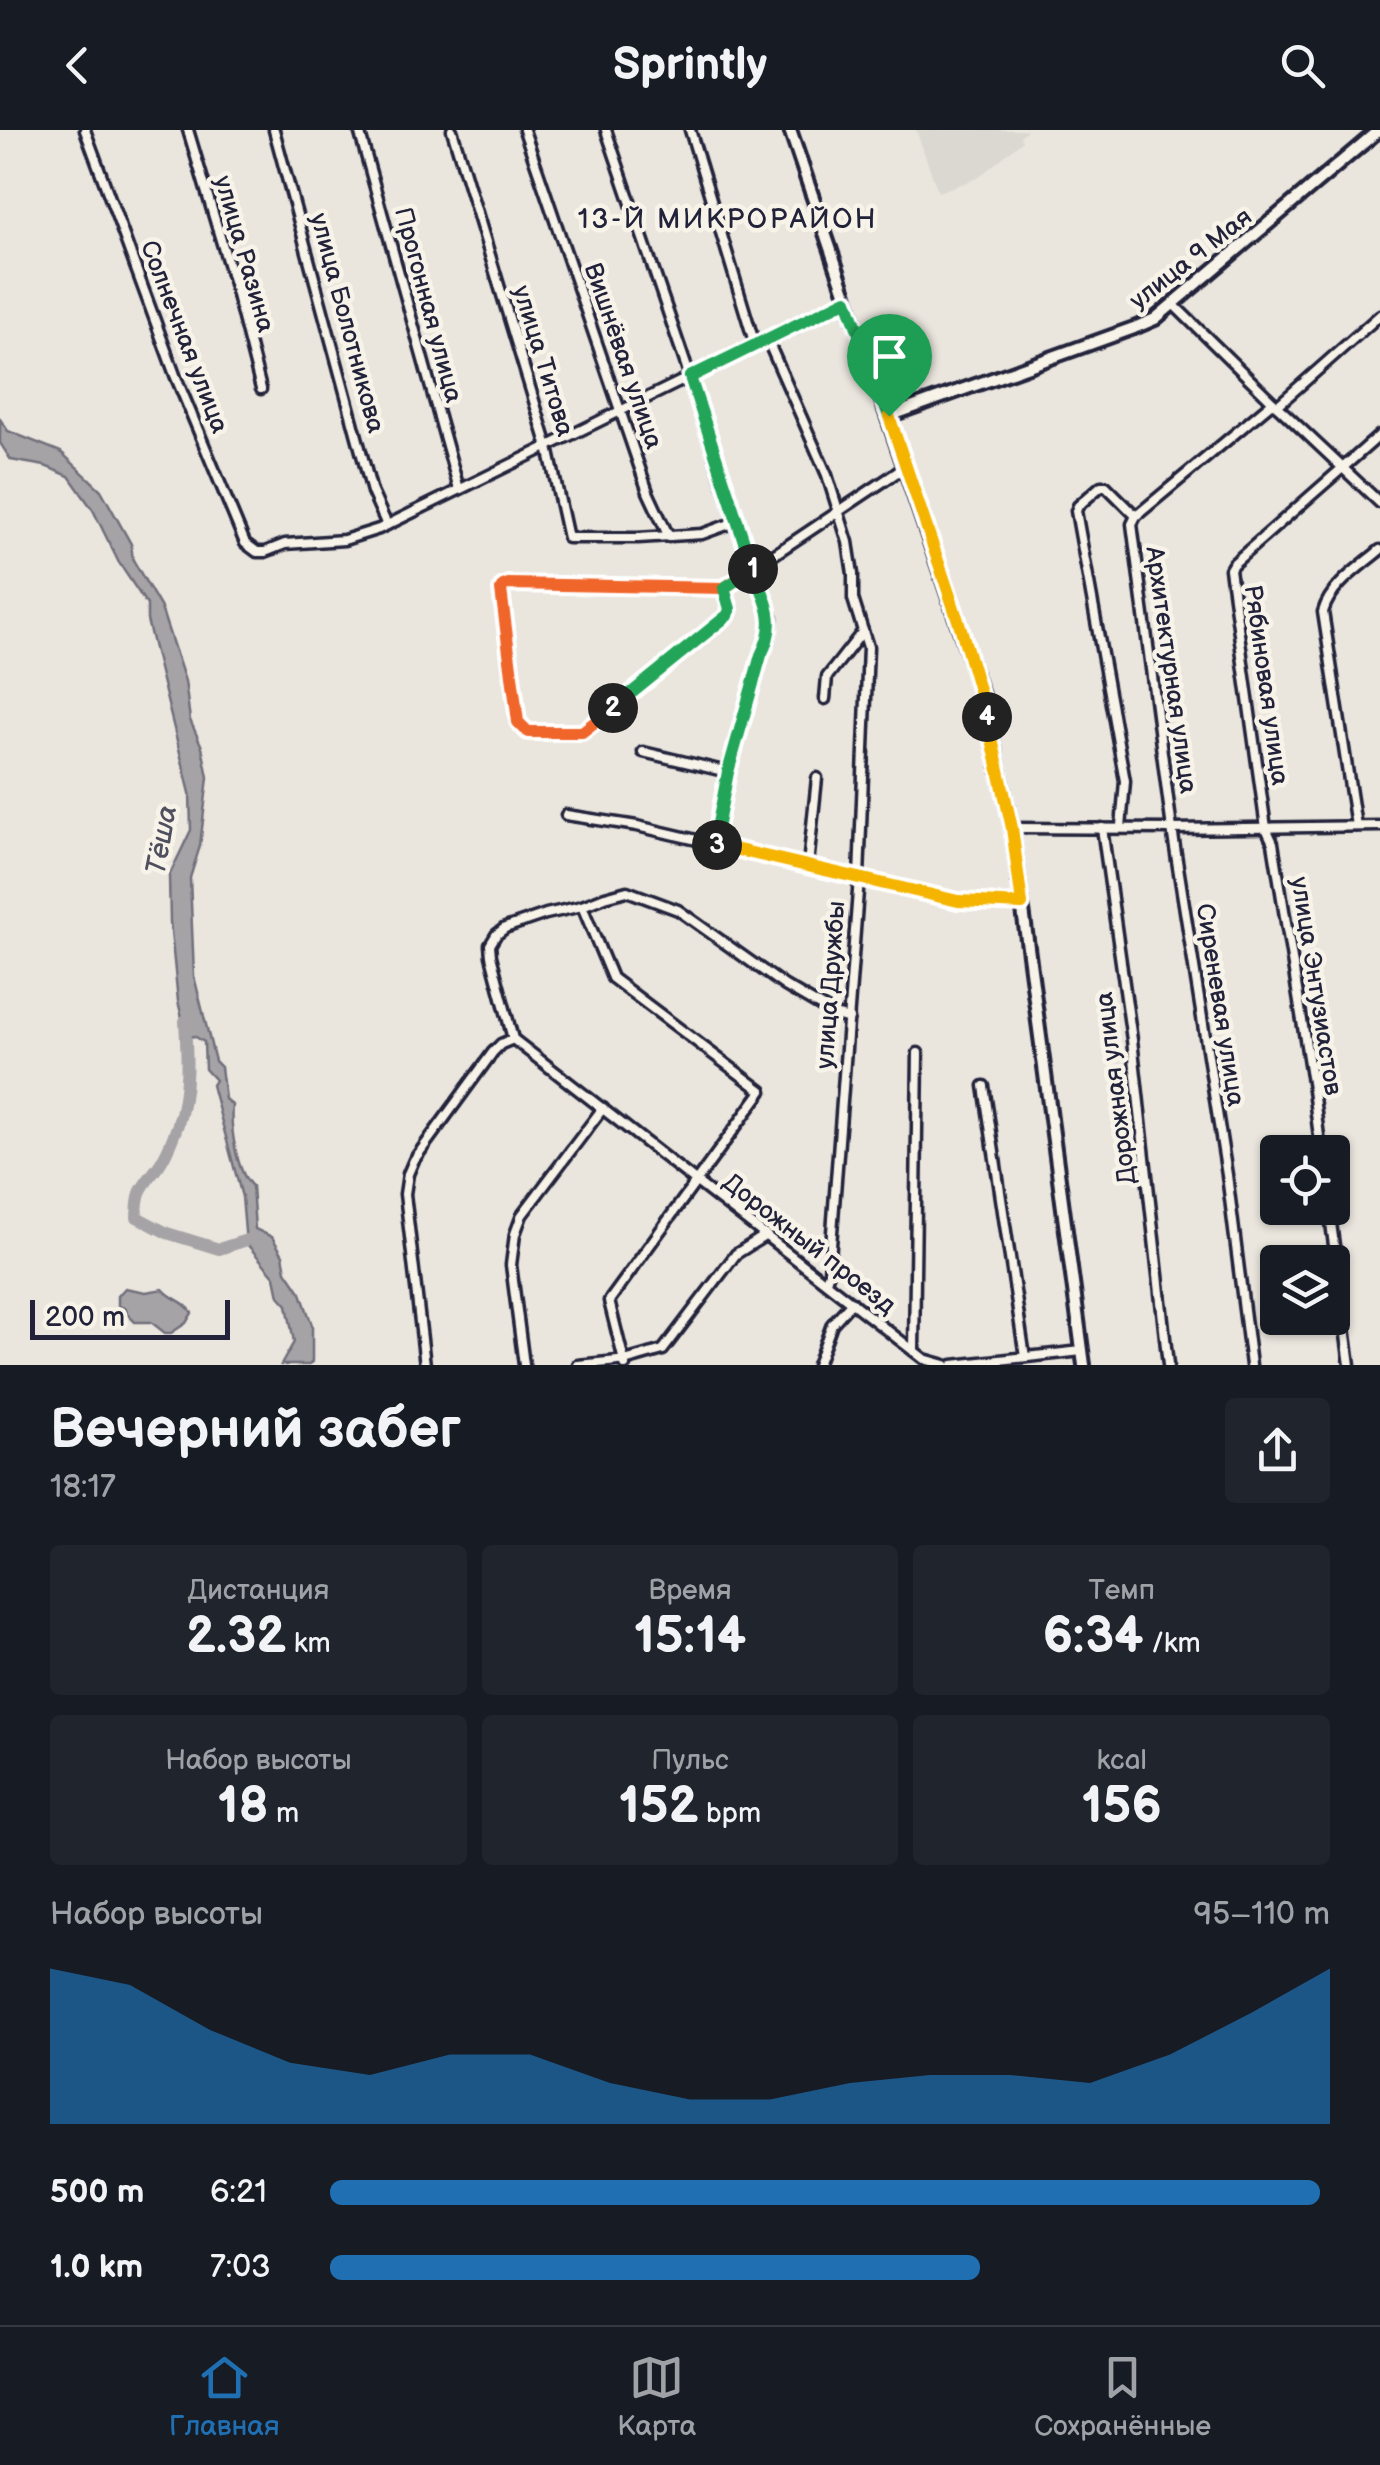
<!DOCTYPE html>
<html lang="ru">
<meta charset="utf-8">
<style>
:root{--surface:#171b24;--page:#20242c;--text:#f1f3f6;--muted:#9ea1a6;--line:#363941;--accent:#1f6fb2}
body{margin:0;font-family:"Balsamiq Sans",sans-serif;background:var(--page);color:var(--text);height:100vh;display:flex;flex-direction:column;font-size:38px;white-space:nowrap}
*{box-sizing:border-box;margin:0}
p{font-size:32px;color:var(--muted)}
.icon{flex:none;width:55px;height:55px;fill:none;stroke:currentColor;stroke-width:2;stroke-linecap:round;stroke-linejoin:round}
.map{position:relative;height:1235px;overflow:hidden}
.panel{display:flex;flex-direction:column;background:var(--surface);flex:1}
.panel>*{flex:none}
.buttons{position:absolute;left:1260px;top:1005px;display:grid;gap:20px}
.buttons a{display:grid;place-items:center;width:90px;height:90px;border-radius:10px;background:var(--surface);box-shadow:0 2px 8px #0004;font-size:50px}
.scale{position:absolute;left:30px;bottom:25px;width:200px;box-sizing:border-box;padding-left:10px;border:5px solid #22223b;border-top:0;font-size:28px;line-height:35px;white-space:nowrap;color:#22223b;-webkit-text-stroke:8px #f7f3e8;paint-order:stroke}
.pin{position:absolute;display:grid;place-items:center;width:85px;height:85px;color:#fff;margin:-102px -42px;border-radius:50% 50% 50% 0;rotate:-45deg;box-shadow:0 0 10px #0007}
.pin .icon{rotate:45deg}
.km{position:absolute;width:50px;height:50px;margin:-25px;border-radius:50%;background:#222;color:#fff;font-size:28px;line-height:50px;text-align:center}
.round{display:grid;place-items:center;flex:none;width:105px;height:105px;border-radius:10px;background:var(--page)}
.summary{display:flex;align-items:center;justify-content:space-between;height:170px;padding:0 50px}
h1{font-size:55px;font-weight:800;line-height:75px}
.metrics{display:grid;grid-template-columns:repeat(3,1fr);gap:15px;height:170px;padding:10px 50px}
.metrics div{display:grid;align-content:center;border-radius:10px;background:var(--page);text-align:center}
.metrics b{font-size:50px;font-weight:800}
.metrics small{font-size:28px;font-weight:400}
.metrics p{font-size:28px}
.chart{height:280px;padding:20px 50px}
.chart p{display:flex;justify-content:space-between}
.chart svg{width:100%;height:180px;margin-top:10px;fill:var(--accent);opacity:.7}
ul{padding:0 50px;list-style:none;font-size:32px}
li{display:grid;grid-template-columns:160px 120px 1fr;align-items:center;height:75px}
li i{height:25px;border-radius:12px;background:var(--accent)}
header{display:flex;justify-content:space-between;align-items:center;height:130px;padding:0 50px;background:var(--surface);font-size:45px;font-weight:800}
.menu{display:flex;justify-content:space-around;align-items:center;height:140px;border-top:2px solid var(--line);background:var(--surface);font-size:28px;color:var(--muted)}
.menu a{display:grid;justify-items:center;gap:5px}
.menu .selected{color:var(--accent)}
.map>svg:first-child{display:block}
.built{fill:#dbd8d2}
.water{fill:#a6a3a6;stroke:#716f7b;stroke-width:2.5}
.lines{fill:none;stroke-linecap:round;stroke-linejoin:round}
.river{stroke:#a6a3a6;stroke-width:12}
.street-casing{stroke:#22223b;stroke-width:15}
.secondary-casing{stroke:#22223b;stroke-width:18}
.street{stroke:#f7f3e8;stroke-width:8}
.secondary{stroke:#f7f3e8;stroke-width:10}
.split-1-casing{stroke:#fff;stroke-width:20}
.split-2-casing{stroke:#fff;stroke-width:20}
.split-3-casing{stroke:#fff;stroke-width:20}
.split-4-casing{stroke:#fff;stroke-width:20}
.split-5-casing{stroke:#fff;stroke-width:20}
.split-1{stroke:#22a559;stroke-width:12}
.split-2{stroke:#f0652b;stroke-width:12}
.split-3{stroke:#22a559;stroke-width:12}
.split-4{stroke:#f5b400;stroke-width:12}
.split-5{stroke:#f5b400;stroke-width:12}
.labels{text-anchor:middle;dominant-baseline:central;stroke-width:9;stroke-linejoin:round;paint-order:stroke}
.street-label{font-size:25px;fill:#22223b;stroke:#f7f3e8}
.neighbourhood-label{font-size:28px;letter-spacing:2.5px;fill:#22223b;stroke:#f7f3e8}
.water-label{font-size:28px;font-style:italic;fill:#504f60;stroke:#f7f3e8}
</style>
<header><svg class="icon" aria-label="back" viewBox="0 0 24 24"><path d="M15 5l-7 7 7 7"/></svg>Sprintly<svg class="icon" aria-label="search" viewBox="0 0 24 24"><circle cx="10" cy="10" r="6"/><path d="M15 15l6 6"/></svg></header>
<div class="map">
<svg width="1380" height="1235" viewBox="0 0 1380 1235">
<rect width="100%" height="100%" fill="#eae6de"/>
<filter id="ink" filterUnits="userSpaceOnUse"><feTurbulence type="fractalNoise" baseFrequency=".01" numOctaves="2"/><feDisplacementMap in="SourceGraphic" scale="20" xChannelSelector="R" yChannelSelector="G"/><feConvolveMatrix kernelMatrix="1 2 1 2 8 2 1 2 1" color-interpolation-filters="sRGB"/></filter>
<g filter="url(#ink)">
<polygon class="built" points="916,0 1027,0 1020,6 1022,11 978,48 938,62"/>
<g class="water">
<path d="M0,289L8,301L61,322L101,360L131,414L133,430L161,478L185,551L190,590L202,617L208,647L200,716L190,748L194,846L215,931L221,937L225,969L232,975C230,996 236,1042 252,1056L255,1099L272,1107L283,1125L286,1141L301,1163L312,1195V1232L309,1235H281L294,1212L287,1175L279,1166L275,1147L246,1113L242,1067L212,955L215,950L205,939L204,912L194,906L182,909L185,900L178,871L170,792L169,746L191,700L190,663L147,490V475L119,433L93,380L69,346L45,336L11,330L0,313Z"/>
<path d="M125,1158L146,1162L163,1159C170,1169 186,1171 192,1183L186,1193L171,1203H165L151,1192H135L127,1184L126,1179L118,1175V1166Z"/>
</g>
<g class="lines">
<path class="river" d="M185,891C187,925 189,961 178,994C173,1008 166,1027 157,1038C141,1060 138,1058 137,1087L167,1103L219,1119L253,1108"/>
<g class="street-casing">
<g id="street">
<polyline points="85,0 175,245 245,413 257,422 265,422 285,414 344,410 379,399 847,170"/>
<polyline points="188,0 235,157 261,259"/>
<polyline points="274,0 372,362 387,395"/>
<polyline points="359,0 459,359"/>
<polyline points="452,0 548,317 568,408 638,408 702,404 738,391"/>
<polyline points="524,0 648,362 669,407"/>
<polyline points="606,0 690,247 722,351 772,488 769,510 761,525 728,642 714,714"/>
<polyline points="690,0 755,215"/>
<polyline points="1174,175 1277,276 1380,373"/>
<polyline points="767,209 827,345 848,412 853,444 853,469 868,517 859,748 829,1142 826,1151"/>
<polyline points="1277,276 1380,185"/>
<polyline points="724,458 508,454 501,459 518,592 528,602 575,603 587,599 728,485 730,479 724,458 905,337"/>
<polyline points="825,569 827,547 863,501"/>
<polyline points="643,622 728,642"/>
<polyline points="566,685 637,696 958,771 1022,773"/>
<path d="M1356,696L1323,482C1330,456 1360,437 1380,420"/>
<polyline points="1012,698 1172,699 1380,696"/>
<polyline points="1102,698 1132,910 1168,1235"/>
<polyline points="1121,698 1125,651 1076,381 1078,376 1101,356 1106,356 1136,386"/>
<polyline points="808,735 817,648"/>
<polyline points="582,776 612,848 762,961 609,1171 625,1235"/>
<polyline points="849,889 835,885 785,856 678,780 627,761 605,767 582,776 546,784 505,798 496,805 490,815 491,826 513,909 924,1229 945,1235"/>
<polyline points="984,956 1025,1227"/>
<polyline points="1321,1022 1312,952 1273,713 1266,698 1230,439 1233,434 1380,305"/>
<polyline points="1329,1078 1350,1235"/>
<polyline points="914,1221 918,923"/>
<polyline points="425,1235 405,1064 408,1044 414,1030 493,922 501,914 513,909"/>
<polyline points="524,1235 511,1135 515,1104 522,1085 603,978"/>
<polyline points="578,1235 628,1230 663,1220 736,1124 766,1105"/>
<polyline points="817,1235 832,1194 852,1172"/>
<polyline points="953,1235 1082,1221"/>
<polyline points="1251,1235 1227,1045 1172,699 1132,394 1136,386 1273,272"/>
</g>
</g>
<g class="secondary-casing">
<g id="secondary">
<polyline points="790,0 984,571 1012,698 1084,1235"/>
<polyline points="889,286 1134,198 1155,189 1379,0"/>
</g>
</g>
<use href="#street" class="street"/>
<use href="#secondary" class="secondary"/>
</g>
</g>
<g class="lines" filter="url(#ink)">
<g class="split-1-casing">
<polyline id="split-1" points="753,439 690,247 847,170 889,286"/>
</g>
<g class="split-2-casing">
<polyline id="split-2" points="613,578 582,602 528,602 518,592 501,460 503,456 508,454 724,458 753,439"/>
</g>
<g class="split-3-casing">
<path id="split-3" d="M613,578L728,485L730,479L724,458L754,439C766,473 779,490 761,525L728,642L714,714L717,715"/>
</g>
<g class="split-4-casing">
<polyline id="split-4" points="717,715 958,771 1022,774 1012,698 987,587"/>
</g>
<g class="split-5-casing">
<polyline id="split-5" points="889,286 961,499 987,587"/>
</g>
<use href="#split-1" class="split-1"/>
<use href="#split-2" class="split-2"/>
<use href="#split-3" class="split-3"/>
<use href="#split-4" class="split-4"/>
<use href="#split-5" class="split-5"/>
</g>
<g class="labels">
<g class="street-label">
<text transform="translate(244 124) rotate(74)">улица Разина</text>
<text transform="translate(1191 129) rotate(-38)">улица 9 Мая</text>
<text transform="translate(428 175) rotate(75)">Прогонная улица</text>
<text transform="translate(347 193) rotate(75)">улица Болотникова</text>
<text transform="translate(184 207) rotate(69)">Солнечная улица</text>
<text transform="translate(623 226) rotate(71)">Вишнёвая улица</text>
<text transform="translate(543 231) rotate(73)">улица Титова</text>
<text transform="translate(1171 540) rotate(82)">Архитектурная улица</text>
<text transform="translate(1266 555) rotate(82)">Рябиновая улица</text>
<text transform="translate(831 855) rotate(-86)">улица Дружбы</text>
<text transform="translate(1316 856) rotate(81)">улица Энтузиастов</text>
<text transform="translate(1220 875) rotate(81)">Сиреневая улица</text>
<text transform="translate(1116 958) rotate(-97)">Дорожная улица</text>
<text transform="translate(809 1114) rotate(38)">Дорожный проезд</text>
</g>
<g class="neighbourhood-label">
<text x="728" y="89">13-Й МИКРОРАЙОН</text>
</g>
<g class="water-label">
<text transform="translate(162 710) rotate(-80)">Тёша</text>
</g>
</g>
</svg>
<div class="buttons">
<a><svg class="icon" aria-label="locate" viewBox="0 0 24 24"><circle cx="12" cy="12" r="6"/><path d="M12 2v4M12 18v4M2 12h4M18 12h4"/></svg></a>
<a><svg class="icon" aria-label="layers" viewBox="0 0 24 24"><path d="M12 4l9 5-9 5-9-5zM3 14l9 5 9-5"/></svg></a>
</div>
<div class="scale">200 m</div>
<div class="pin" style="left:889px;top:286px;background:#1e9e55"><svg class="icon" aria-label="arrive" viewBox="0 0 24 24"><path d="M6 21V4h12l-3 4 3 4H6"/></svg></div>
<b class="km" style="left:753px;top:439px">1</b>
<b class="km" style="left:613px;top:578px">2</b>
<b class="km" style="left:717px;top:715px">3</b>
<b class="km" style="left:987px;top:587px">4</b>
</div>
<section class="panel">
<div class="summary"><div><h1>Вечерний забег</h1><p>18:17</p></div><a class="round"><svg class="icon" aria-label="share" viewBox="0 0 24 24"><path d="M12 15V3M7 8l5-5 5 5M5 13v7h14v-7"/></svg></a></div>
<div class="metrics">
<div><p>Дистанция</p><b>2.32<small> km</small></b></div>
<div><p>Время</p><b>15:14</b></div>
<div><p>Темп</p><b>6:34<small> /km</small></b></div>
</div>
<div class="metrics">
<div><p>Набор высоты</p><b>18<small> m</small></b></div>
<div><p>Пульс</p><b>152<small> bpm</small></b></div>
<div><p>kcal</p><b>156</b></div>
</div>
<div class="chart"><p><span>Набор высоты</span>95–110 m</p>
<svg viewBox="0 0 160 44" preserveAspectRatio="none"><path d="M0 44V6L10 10L20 21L30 29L40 32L50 27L60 27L70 34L80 38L90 38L100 34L110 32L120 32L130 34L140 27L150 17L160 6V44z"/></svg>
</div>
<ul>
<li><b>500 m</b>6:21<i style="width:99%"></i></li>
<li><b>1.0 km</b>7:03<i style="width:65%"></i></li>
</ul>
</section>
<nav class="menu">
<a class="selected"><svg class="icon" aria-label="home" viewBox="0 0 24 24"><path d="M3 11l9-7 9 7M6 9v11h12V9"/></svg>Главная</a>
<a><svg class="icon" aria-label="map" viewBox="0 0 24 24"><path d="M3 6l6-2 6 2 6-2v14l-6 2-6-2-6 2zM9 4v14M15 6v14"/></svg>Карта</a>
<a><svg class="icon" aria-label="saved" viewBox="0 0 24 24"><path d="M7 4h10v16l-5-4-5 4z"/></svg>Сохранённые</a>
</nav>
